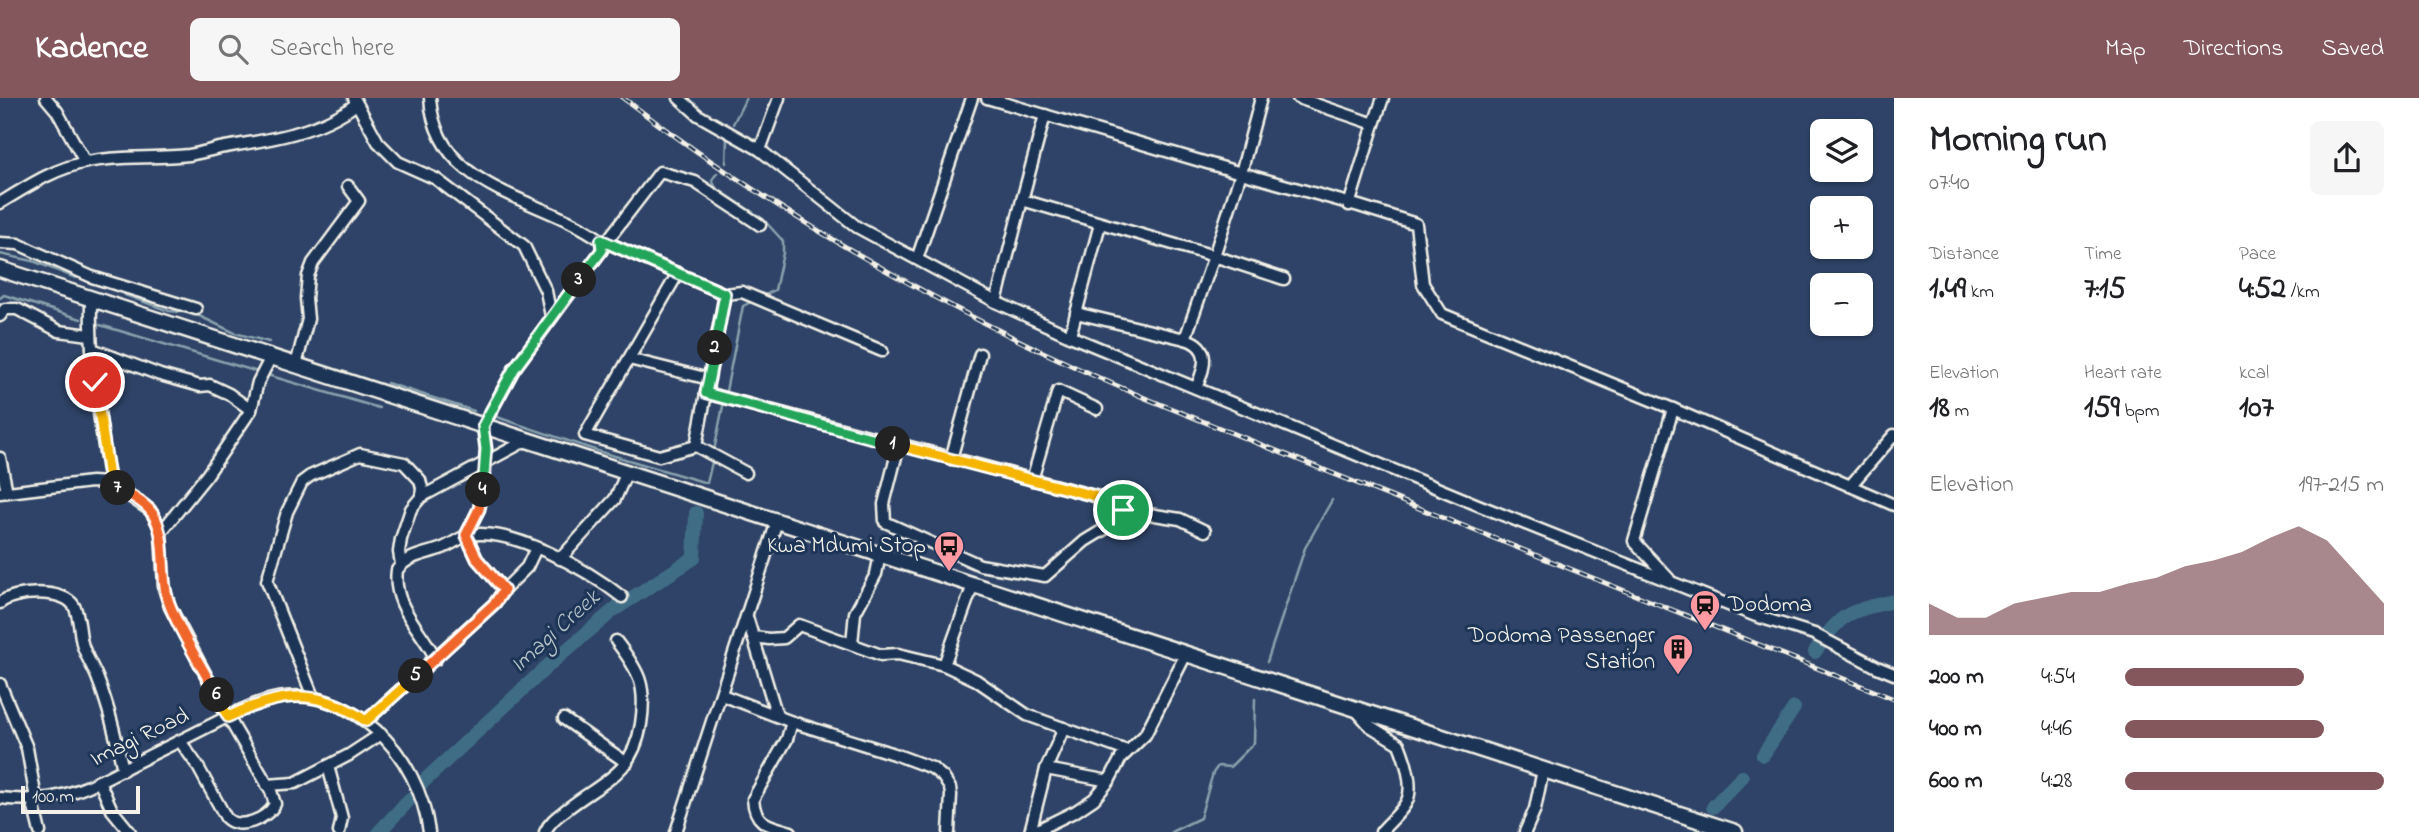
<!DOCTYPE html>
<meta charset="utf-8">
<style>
:root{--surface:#fff;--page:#f6f6f6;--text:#202124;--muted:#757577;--accent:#84575d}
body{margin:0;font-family:"Indie Flower",sans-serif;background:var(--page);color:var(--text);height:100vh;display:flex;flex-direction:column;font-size:26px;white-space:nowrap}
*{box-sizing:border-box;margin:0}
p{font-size:23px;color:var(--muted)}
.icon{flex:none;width:38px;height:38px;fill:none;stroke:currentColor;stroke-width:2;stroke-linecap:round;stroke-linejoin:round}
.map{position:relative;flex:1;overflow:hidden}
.side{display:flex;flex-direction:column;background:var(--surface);width:525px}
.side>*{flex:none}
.fabs{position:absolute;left:1810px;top:21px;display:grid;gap:14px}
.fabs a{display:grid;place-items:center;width:63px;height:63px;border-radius:10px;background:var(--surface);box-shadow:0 2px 5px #0004;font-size:35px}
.scale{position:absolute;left:21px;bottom:18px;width:119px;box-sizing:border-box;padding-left:7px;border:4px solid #f4f1e8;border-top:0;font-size:19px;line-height:24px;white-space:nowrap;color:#f4f1e8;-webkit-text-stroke:5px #1d3557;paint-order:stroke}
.pin{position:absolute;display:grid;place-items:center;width:60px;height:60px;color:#fff;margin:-30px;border:4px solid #fff;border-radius:50%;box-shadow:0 2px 7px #0007}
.km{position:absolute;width:35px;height:35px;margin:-18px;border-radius:50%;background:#222;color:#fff;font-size:19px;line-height:35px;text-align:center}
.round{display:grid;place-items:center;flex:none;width:74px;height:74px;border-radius:10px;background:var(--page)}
.summary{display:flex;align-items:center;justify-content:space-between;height:119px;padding:0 35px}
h1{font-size:38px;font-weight:800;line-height:52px}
.stats{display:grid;grid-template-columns:repeat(3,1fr);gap:10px;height:119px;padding:7px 35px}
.stats div{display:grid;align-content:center}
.stats b{font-size:30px;font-weight:800}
.stats small{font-size:19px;font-weight:400}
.stats p{font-size:19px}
.chart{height:196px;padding:14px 35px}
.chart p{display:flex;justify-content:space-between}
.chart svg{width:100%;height:126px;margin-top:7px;fill:var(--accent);opacity:.7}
ul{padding:0 35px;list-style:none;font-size:23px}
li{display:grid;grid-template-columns:112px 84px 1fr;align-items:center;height:52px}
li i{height:18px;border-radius:9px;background:var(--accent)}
header{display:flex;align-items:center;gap:42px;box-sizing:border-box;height:98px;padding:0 35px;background:var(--accent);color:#fff}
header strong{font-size:33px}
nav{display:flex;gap:38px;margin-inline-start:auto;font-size:24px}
.search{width:490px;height:63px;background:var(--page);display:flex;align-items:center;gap:18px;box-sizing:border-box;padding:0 24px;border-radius:10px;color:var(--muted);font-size:26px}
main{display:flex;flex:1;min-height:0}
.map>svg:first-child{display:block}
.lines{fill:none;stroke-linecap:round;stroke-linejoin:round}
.stream{stroke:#89a2ad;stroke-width:2.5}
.river{stroke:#416d86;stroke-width:14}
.minor-casing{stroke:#f4f1e8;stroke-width:15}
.highway-casing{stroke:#f4f1e8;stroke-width:19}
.minor{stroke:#1d3557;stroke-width:10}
.highway{stroke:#1d3557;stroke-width:14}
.rail-casing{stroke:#f4f1e8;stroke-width:5}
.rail{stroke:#1d3557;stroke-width:2.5;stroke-dasharray:8;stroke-linecap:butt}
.split-1-casing{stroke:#fff;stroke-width:14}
.split-2-casing{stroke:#fff;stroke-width:14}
.split-3-casing{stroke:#fff;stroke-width:14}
.split-4-casing{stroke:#fff;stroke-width:14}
.split-5-casing{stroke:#fff;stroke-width:14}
.split-6-casing{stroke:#fff;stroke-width:14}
.split-7-casing{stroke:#fff;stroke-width:14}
.split-8-casing{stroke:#fff;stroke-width:14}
.split-1{stroke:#f5b400;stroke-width:9}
.split-2{stroke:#22a559;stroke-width:9}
.split-3{stroke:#22a559;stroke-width:9}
.split-4{stroke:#22a559;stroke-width:9}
.split-5{stroke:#f0652b;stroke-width:9}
.split-6{stroke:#f5b400;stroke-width:9}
.split-7{stroke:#f0652b;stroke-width:9}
.split-8{stroke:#f5b400;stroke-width:9}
.labels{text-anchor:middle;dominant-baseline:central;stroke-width:6;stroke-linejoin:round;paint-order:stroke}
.poi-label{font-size:23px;fill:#f4f1e8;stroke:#1d3557;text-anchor:end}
.street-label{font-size:23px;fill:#f4f1e8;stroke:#1d3557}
.water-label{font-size:24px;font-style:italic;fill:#b5c3c6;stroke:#1d3557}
</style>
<header>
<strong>Kadence</strong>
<div class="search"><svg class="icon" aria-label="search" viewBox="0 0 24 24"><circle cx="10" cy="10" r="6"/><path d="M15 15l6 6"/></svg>Search here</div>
<nav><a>Map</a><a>Directions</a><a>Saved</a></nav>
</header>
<main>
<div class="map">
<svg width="1894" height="734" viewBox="0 0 1894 734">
<rect width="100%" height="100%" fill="#2e4367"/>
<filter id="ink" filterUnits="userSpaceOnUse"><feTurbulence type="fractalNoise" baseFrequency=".0143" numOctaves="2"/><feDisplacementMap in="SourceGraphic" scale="14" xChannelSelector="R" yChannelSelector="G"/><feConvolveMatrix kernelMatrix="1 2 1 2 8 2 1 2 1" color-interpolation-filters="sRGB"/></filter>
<g filter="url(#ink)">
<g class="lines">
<g class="stream">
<polyline points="733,26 746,0"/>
<polyline points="726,65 727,41"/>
<polyline points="717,75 712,82 716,90 763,121 783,143 783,155 775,192 761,199"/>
<polyline points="0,156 33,163 76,180"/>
<polyline points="125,197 169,213 193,215 235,235 269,244"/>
<polyline points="0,200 4,197 81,221"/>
<polyline points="100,227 258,274"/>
<polyline points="264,276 379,310"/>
<polyline points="387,285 474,313"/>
<polyline points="494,318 601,354 707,385 713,360"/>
<polyline points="714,353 743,208 755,202"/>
<polyline points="1267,564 1305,450 1332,402"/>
<polyline points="1171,734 1200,720 1213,675 1218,668 1230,669 1254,645 1255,601"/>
</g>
<g class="river">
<path d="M1815,554C1842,513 1848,514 1894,503"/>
<polyline points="1763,657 1794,610"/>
<polyline points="423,684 550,566 615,511 694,460 696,415"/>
<polyline points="1713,709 1742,679"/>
<polyline points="379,734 410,701"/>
<polyline points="1701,734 1701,733"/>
</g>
<g class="minor-casing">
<g id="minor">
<polyline points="46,0 57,13 85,64"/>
<polyline points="354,0 378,44 398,64 436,81 524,148 546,193 551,218"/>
<path d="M430,0C436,94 541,98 601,142L602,152L514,271L483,328L486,351L484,388L479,411L466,437L477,461L504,492"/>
<polyline points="679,0 698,17 760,52 857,129 996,204 1070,238 1478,407 1756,518 1814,536 1877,569 1894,576"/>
<polyline points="987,0 1241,75 1214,158 1022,102 996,204"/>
<polyline points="1261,0 1241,75 1359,108 1416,126 1423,186 1442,216 1673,311 1894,407"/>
<polyline points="1298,0 1374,26 1383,0"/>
<polyline points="760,52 779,0"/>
<polyline points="1022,102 1045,17"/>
<path d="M0,105C28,88 55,70 87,64C120,57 155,61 189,57C201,55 213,51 225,49C269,42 321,34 356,6"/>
<polyline points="1349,107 1374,26"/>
<polyline points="601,142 725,196 742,194 882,253"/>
<polyline points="606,144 660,74 695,84 760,127"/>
<polyline points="0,145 18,146 92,179 196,211"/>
<polyline points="917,161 972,0"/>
<polyline points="678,175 585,337 659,358 696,348 746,375"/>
<path d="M91,201C89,263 100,324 110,385"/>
<polyline points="1076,215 1185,241 1214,158 1284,181"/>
<polyline points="0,218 5,211 17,211 59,233 90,237"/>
<polyline points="1070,238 1100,126"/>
<path d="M1185,241C1212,248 1205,270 1196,290"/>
<polyline points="92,251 160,277 200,288 210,287 229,296 251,312"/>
<polyline points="629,261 709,281"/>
<polyline points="296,267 308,221 306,200 308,178 313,165 359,103 348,88"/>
<polyline points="706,295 1106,401 1123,412 1108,429 1085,443 1045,478 980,467 885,424 884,406 899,347"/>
<polyline points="696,348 725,196"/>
<polyline points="0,360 7,394"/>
<polyline points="951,361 980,256"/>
<polyline points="1032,382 1058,293 1097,311"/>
<polyline points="1850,388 1894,337"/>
<path d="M0,395L91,384L110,385L150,412L157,424L161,434L164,490L170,509L228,619L271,693L275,706C267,721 239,733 226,720L197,667L180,643"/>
<polyline points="421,399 527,342"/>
<polyline points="1123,412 1180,421 1205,433"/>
<polyline points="161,434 207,377 251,312 258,284 271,259"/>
<polyline points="560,461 615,401 627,374"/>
<polyline points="1669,481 1634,443 1673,311"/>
<path d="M0,505C13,493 64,490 74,508C80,519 79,533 82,545C85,557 92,567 97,579C109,609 116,640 123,672"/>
<polyline points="747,519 777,618"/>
<polyline points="754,539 769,541 784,540 799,527 881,557 898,556 944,567 976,582 1027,617 1127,653"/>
<polyline points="852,545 855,515 876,476 880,457"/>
<path d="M436,561C421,531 392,508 397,472C407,458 425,456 440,451C450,448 460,439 469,437C513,429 588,472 622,499"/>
<polyline points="944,567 973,487"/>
<polyline points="0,586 27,650 36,701"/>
<polyline points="722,597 792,624 897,657 932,670 943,679 950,690 951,697 949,734"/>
<polyline points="313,599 267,483 287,414 302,384 310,378 360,356 404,365 420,382 422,390 421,399 411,411 401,441 399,454 401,466"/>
<path d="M1357,613L1370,628L1399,646C1405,661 1414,688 1407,703C1402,714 1389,724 1381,734"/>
<polyline points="564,621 627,665"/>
<polyline points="366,623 495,505 504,492 527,469 536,450"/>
<polyline points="328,668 342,720 339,734"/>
<polyline points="1046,671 1109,683"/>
<polyline points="99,683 112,712 130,734"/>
<polyline points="267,687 295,685 349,657 381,636"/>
<path d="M0,700C16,702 32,702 48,700C83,695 116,674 147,659C167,649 188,639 209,628C231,617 254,604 278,600C315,593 348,608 376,632C405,657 424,696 429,734"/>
<polyline points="32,701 40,734"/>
<path d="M545,734C550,723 558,718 567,711C603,683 633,676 641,626C647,587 639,573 616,543"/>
<polyline points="676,734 777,423"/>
<path d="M791,734C769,727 755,727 753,701L787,641L792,624"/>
<polyline points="1030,734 1046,671 1064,630"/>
<polyline points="1033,734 1076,713 1094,701 1109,683 1121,660 1145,637 1186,556"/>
<polyline points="1525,734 1535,711 1543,672"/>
</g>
</g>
<g class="highway-casing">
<polyline id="highway" points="0,171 1735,734"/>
</g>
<use href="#minor" class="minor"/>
<use href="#highway" class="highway"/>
<g class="rail-casing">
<path id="rail" d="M623,0C785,122 959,221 1145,300L1894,601"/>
</g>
<use href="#rail" class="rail"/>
</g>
</g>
<g class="lines" filter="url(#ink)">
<g class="split-1-casing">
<polyline id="split-1" points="893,346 1106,401 1123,412"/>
</g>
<g class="split-2-casing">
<polyline id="split-2" points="715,250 706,295 893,346"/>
</g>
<g class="split-3-casing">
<polyline id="split-3" points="579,182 602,152 601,142 725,196 715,250"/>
</g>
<g class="split-4-casing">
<polyline id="split-4" points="483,392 486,351 483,328 514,271 579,182"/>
</g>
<g class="split-5-casing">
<polyline id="split-5" points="416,578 495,505 504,492 477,461 466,437 479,411 483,392"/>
</g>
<g class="split-6-casing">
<path id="split-6" d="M217,597L228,619C281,594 316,589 366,623L416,578"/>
</g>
<g class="split-7-casing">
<path id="split-7" d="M118,390C128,396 141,402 149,411C170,434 158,477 169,505C181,537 201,567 217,597"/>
</g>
<g class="split-8-casing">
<polyline id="split-8" points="95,284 110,386 118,390"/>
</g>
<use href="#split-1" class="split-1"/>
<use href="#split-2" class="split-2"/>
<use href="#split-3" class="split-3"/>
<use href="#split-4" class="split-4"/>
<use href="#split-5" class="split-5"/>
<use href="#split-6" class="split-6"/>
<use href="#split-7" class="split-7"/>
<use href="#split-8" class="split-8"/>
</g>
<defs>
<g id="bus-pin" transform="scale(1.575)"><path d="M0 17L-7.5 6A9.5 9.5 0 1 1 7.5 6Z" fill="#ff9aa2" stroke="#1d3557"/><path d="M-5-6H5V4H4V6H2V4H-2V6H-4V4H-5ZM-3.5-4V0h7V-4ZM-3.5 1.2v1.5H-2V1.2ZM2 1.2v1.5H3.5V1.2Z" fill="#111"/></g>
<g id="station-pin" transform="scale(1.575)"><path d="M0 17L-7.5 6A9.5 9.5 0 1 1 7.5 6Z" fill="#ff9aa2" stroke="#1d3557"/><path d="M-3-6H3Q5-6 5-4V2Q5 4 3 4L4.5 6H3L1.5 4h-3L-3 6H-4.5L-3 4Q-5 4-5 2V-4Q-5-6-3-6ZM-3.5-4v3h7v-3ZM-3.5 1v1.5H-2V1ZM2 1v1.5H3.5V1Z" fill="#111"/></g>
<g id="building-pin" transform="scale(1.575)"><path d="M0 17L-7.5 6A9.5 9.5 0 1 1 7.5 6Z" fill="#ff9aa2" stroke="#1d3557"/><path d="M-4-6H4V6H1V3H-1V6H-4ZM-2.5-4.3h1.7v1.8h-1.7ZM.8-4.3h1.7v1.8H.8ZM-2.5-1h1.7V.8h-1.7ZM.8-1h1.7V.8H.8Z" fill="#111"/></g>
</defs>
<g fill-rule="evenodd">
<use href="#bus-pin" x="949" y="448"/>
<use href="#station-pin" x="1705" y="507"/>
<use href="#building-pin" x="1678" y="551"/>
</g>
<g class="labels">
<g class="poi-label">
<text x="926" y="448">Kwa Mdumi Stop</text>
<text x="1728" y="507" text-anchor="start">Dodoma</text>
<text x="1655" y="538">Dodoma Passenger<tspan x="1655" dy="26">Station</tspan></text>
</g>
<g class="street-label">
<text transform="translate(140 640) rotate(-26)">Imagi Road</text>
</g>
<g class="water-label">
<text transform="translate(556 534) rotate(-42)">Imagi Creek</text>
</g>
</g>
</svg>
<div class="fabs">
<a><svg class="icon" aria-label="layers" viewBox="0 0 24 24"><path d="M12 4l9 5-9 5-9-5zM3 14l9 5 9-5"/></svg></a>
<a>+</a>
<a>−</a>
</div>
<div class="scale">100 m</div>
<div class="pin" style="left:1123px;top:412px;background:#1e9e55"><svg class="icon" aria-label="arrive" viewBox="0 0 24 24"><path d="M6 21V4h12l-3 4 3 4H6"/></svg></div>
<div class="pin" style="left:95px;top:284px;background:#d93025"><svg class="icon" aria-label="check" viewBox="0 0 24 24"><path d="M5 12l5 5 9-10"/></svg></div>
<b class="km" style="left:893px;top:346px">1</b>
<b class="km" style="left:715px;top:250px">2</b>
<b class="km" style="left:579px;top:182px">3</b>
<b class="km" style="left:483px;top:392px">4</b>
<b class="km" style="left:416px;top:578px">5</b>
<b class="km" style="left:217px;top:597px">6</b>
<b class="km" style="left:118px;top:390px">7</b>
</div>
<section class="side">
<div class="summary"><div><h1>Morning run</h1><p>07:40</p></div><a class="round"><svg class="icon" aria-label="share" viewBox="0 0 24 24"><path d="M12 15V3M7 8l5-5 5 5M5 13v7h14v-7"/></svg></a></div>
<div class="stats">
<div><p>Distance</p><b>1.49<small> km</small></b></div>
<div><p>Time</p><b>7:15</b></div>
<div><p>Pace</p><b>4:52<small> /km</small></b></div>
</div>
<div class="stats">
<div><p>Elevation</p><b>18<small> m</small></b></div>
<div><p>Heart rate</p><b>159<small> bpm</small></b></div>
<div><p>kcal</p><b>107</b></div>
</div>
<div class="chart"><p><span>Elevation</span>197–215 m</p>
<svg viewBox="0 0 160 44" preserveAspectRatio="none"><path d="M0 44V33L10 38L20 38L30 33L40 31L50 29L60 29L70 26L80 24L90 20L100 18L110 15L120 10L130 6L140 11L150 22L160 33V44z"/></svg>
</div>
<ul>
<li><b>200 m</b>4:54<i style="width:69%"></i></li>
<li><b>400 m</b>4:46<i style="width:77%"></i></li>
<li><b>600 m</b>4:28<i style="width:100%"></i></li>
</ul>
</section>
</main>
